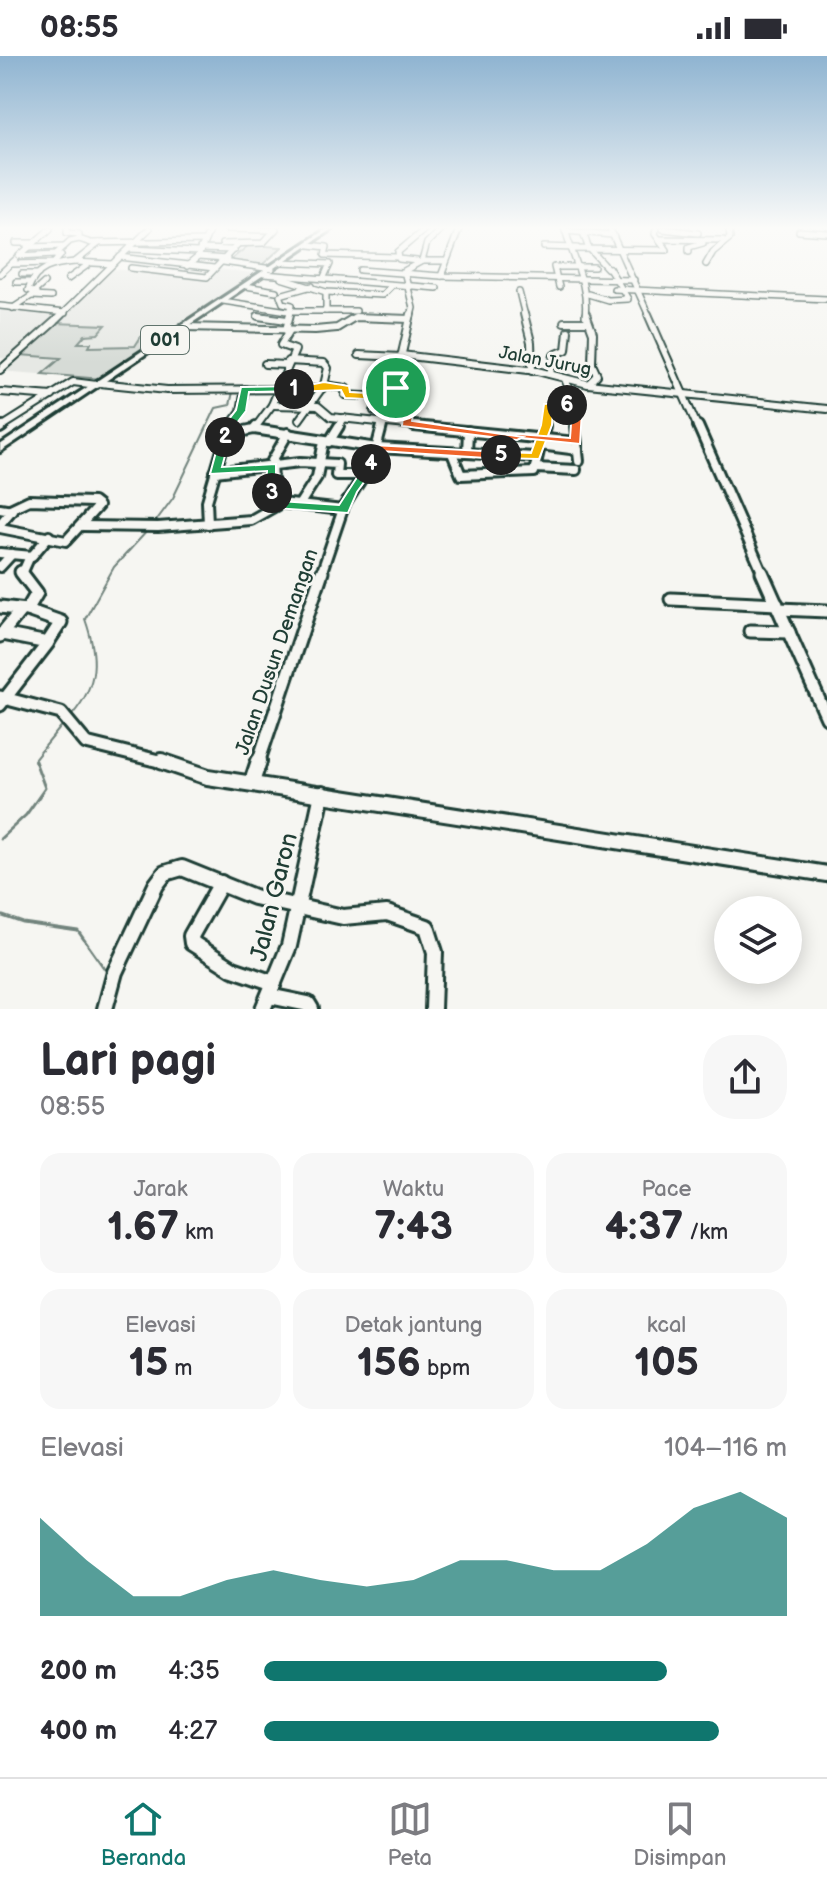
<!DOCTYPE html>
<html lang="id">
<meta charset="utf-8">
<style>
:root{--surface:#fff;--page:#f7f7f7;--text:#2b2b33;--muted:#7c7c81;--line:#e1e1e2;--accent:#0f766e}
body{margin:0;font-family:"Balsamiq Sans",sans-serif;background:var(--page);color:var(--text);height:100vh;display:flex;flex-direction:column;font-size:30px;white-space:nowrap}
*{box-sizing:border-box;margin:0}
p{font-size:26px;color:var(--muted)}
.icon{flex:none;width:44px;height:44px;fill:none;stroke:currentColor;stroke-width:2;stroke-linecap:round;stroke-linejoin:round}
.map{position:relative;height:953px;overflow:hidden}
.side{display:flex;flex-direction:column;background:var(--surface);flex:1}
.side>*{flex:none}
.buttons{position:absolute;left:714px;top:840px;display:grid;gap:16px}
.buttons a{display:grid;place-items:center;width:88px;height:88px;border-radius:50%;background:var(--surface);box-shadow:0 4px 20px #0003;font-size:40px}
.pin{position:absolute;display:grid;place-items:center;width:68px;height:68px;color:#fff;margin:-34px;border:4px solid #fff;border-radius:50%;box-shadow:0 2px 8px #0007}
.km{position:absolute;width:40px;height:40px;margin:-20px;border-radius:50%;background:#222;color:#fff;font-size:22px;line-height:40px;text-align:center}
.round{display:grid;place-items:center;flex:none;width:84px;height:84px;border-radius:32px;background:var(--page)}
.overview{display:flex;align-items:center;justify-content:space-between;height:136px;padding:0 40px}
h1{font-size:44px;font-weight:700;line-height:60px}
.figures{display:grid;grid-template-columns:repeat(3,1fr);gap:12px;height:136px;padding:8px 40px}
.figures div{display:grid;align-content:center;border-radius:20px;background:var(--page);text-align:center}
.figures b{font-size:40px;font-weight:700}
.figures small{font-size:22px;font-weight:400}
.figures p{font-size:22px}
.chart{height:224px;padding:16px 40px}
.chart p{display:flex;justify-content:space-between}
.chart svg{width:100%;height:144px;margin-top:8px;fill:var(--accent);opacity:.7}
ul{padding:0 40px;list-style:none;font-size:26px}
li{display:grid;grid-template-columns:128px 96px 1fr;align-items:center;height:60px}
li i{height:20px;border-radius:10px;background:var(--accent)}
.status{display:flex;justify-content:space-between;align-items:center;height:56px;padding:0 40px;background:var(--surface);direction:ltr}
.status svg{height:22px;fill:currentColor}
.tabs{display:flex;justify-content:space-around;align-items:center;height:112px;border-top:2px solid var(--line);background:var(--surface);font-size:22px;color:var(--muted)}
.tabs a{display:grid;justify-items:center;gap:4px}
.tabs .active{color:var(--accent)}
.map>svg:first-child{display:block}
.built{fill:#e6e8e4}
.green{fill:#d6dbd6;stroke:#7a8c85;stroke-width:2}
.lines{fill:none;stroke-linecap:round;stroke-linejoin:round}
.stream-far1{stroke:#72847d;stroke-width:2}
.stream{stroke:#72847d;stroke-width:3}
.minor-far4-casing{stroke:#1f3d34;stroke-width:8}
.minor-far3-casing{stroke:#1f3d34;stroke-width:10}
.minor-far2-casing{stroke:#1f3d34;stroke-width:14}
.minor-far1-casing{stroke:#1f3d34;stroke-width:17}
.minor-casing{stroke:#1f3d34;stroke-width:20}
.major-casing{stroke:#1f3d34;stroke-width:6}
.minor-far4{stroke:#f6f6f2;stroke-width:5}
.minor-far3{stroke:#f6f6f2;stroke-width:6}
.minor-far2{stroke:#f6f6f2;stroke-width:8}
.minor-far1{stroke:#f6f6f2;stroke-width:11}
.minor{stroke:#f6f6f2;stroke-width:14}
.major{fill:#f6f6f2;fill-rule:evenodd}
.split-1{fill:#f5b400;stroke:#fff;stroke-width:2}
.split-2{fill:#22a559;stroke:#fff;stroke-width:2}
.split-3{fill:#22a559;stroke:#fff;stroke-width:2}
.split-4{fill:#22a559;stroke:#fff;stroke-width:2}
.split-5{fill:#f0652b;stroke:#fff;stroke-width:2}
.split-6{fill:#f5b400;stroke:#fff;stroke-width:2}
.split-7{fill:#f0652b;stroke:#fff;stroke-width:2}
.split-8{fill:#f0652b;stroke:#fff;stroke-width:2}
.split-9{fill:#f5b400;stroke:#fff;stroke-width:2}
.labels{text-anchor:middle;dominant-baseline:central;stroke-width:6;stroke-linejoin:round;paint-order:stroke}
.shield{fill:#f6f6f2;stroke:#60746d;stroke-width:2}
.shield-label{font-size:18px;font-weight:bold;fill:#1f3d34}
.far-street-label{font-size:18px;fill:#1f3d34;stroke:#f6f6f2}
.street-label{font-size:20px;fill:#1f3d34;stroke:#f6f6f2}
.near-street-label{font-size:24px;fill:#1f3d34;stroke:#f6f6f2}
</style>
<div class="status"><b>08:55</b><svg viewBox="0 0 49 12"><path d="M0 12V9h3v3zM5 12V6h3v6zM10 12V3h3v9zM15 12V0h3v12zM26 1h20v11H26zM47 4h2v5h-2z"/></svg></div>
<div class="map">
<svg width="827" height="953" viewBox="0 0 827 953">
<rect width="100%" height="100%" fill="#f6f6f2"/>
<filter id="ink" filterUnits="userSpaceOnUse"><feTurbulence type="fractalNoise" baseFrequency=".0125" numOctaves="2"/><feDisplacementMap in="SourceGraphic" scale="16" xChannelSelector="R" yChannelSelector="G"/><feConvolveMatrix kernelMatrix="1 2 1 2 8 2 1 2 1" color-interpolation-filters="sRGB"/></filter>
<g filter="url(#ink)">
<polygon class="built" points="110,213 209,221 219,213 260,218 178,273 157,270 144,278 164,282 102,323 0,315 10,303 0,302 0,251 67,258"/>
<g class="green">
<polygon points="249,189 282,191 261,210 228,206"/>
<polygon points="54,267 106,269 98,278 85,279 78,287 91,287 89,291 135,290 142,279 164,282 102,323 42,318 61,302 19,299"/>
</g>
<g class="lines">
<g class="stream-far1">
<polyline points="153,469 173,442 216,352 230,349 233,336"/>
<path d="M72,659C99,628 98,600 85,563L114,511L149,473"/>
<polyline points="35,707 34,704 64,667"/>
</g>
<g class="stream">
<polyline points="0,783 26,759 45,732 35,705"/>
<polyline points="0,859 23,867 78,875 109,919"/>
</g>
<g class="minor-far4-casing">
<g id="minor-far4">
<polyline points="50,173 19,200 56,198"/>
<polyline points="67,173 67,177 79,178 79,183 91,187 204,185"/>
<polyline points="227,173 275,174"/>
<path d="M565,173C573,203 589,230 585,260"/>
<polyline points="610,173 649,260"/>
<polyline points="663,173 698,177"/>
<polyline points="565,175 613,179"/>
<polyline points="799,175 827,177"/>
<polyline points="583,176 588,191 607,212"/>
<polyline points="660,183 723,184"/>
<polyline points="16,187 32,187"/>
<polyline points="99,187 75,206 113,208"/>
<polyline points="222,188 263,187 276,173"/>
<polyline points="309,189 327,191 325,199 397,201"/>
<polyline points="28,191 64,190"/>
<polyline points="544,191 577,192"/>
<polyline points="130,193 198,196"/>
<polyline points="200,193 234,194"/>
<polyline points="572,193 667,194 655,178 656,173"/>
<polyline points="689,195 689,191 703,187"/>
<polyline points="120,201 214,212"/>
<polyline points="198,201 227,203"/>
<polyline points="417,205 399,203 398,196 425,173"/>
<polyline points="422,205 444,205"/>
<polyline points="223,206 272,213"/>
<polyline points="281,206 330,208 324,221"/>
<polyline points="11,208 54,207 61,199 56,198 70,185 79,183"/>
<polyline points="706,208 713,196 730,182 729,173"/>
<polyline points="187,210 198,201 210,173"/>
<polyline points="131,212 207,221 238,188"/>
<polyline points="360,214 441,220 634,224"/>
<polyline points="0,218 15,204"/>
<polyline points="22,218 38,218"/>
<polyline points="264,218 437,232"/>
<polyline points="441,220 459,173"/>
<polyline points="281,222 326,236 382,239 391,230"/>
<polyline points="68,223 89,208"/>
<polyline points="16,226 31,226"/>
<polyline points="246,230 276,235"/>
<polyline points="559,231 554,211 594,211"/>
<polyline points="614,233 827,243"/>
<polyline points="34,236 44,227"/>
<polyline points="326,236 326,255"/>
<polyline points="519,236 525,260"/>
<polyline points="588,238 608,244 628,243 609,212"/>
<polyline points="32,240 51,241"/>
<polyline points="223,245 288,255 356,255"/>
<polyline points="0,250 65,257"/>
<path d="M13,252L36,237L28,234C36,211 53,208 75,206"/>
<polyline points="60,260 149,173"/>
<polyline points="289,260 292,249 283,247 280,239 312,230"/>
<polyline points="411,260 413,252 404,215 422,205 427,187 441,173"/>
</g>
</g>
<g class="minor-far3-casing">
<g id="minor-far3">
<polyline points="524,258 531,286 532,315"/>
<polyline points="586,258 593,277 592,308 597,319 588,328"/>
<polyline points="648,258 698,372"/>
<polyline points="258,260 287,264"/>
<polyline points="56,264 62,258"/>
<polyline points="564,266 588,266"/>
<polyline points="185,271 315,274 337,272 355,261 409,263"/>
<polyline points="286,274 290,258"/>
<polyline points="359,299 401,301"/>
<polyline points="401,299 537,315 588,328 827,353"/>
<polyline points="288,305 324,307 328,312 324,329 299,364"/>
<polyline points="265,308 287,309"/>
<polyline points="0,314 54,266"/>
<polyline points="550,318 554,299 566,294 568,275"/>
<polyline points="565,323 577,355 574,372"/>
<polyline points="100,327 167,334 322,333"/>
<polyline points="324,329 346,332 345,339 385,341 394,332"/>
<polyline points="1,336 52,340"/>
<polyline points="272,349 318,350 331,361 435,372"/>
<polyline points="374,355 407,358"/>
<polyline points="406,367 411,336 394,332 411,258"/>
<polyline points="0,372 73,326 97,329"/>
<polyline points="228,372 241,355 245,333"/>
<polyline points="255,372 272,349 295,294 281,289 290,274"/>
<polyline points="338,372 344,362"/>
<polyline points="382,372 383,367"/>
<polyline points="545,372 548,351 564,351 574,345"/>
</g>
</g>
<g class="minor-far2-casing">
<g id="minor-far2">
<polyline points="414,370 576,386"/>
<polyline points="575,370 579,405"/>
<polyline points="698,370 763,518"/>
<polyline points="0,372 3,370"/>
<polyline points="254,373 256,370"/>
<polyline points="226,379 254,373 377,392 535,401"/>
<polyline points="329,386 339,370"/>
<polyline points="540,389 578,394"/>
<polyline points="452,397 461,419 534,416 545,370"/>
<polyline points="467,397 468,375"/>
<polyline points="535,412 576,414"/>
<polyline points="215,416 300,406 337,408 336,419 362,419"/>
<polyline points="274,448 272,405 288,377"/>
<polyline points="299,449 317,421 324,385"/>
<polyline points="0,452 12,454 0,468"/>
<polyline points="208,468 207,445 229,370"/>
<polyline points="83,470 158,471 251,464 281,447 343,454"/>
<polyline points="0,472 66,485 98,450 93,446 29,444 10,453"/>
<polyline points="0,497 32,500 49,480"/>
<polyline points="0,511 12,498"/>
<polyline points="22,518 30,500"/>
<polyline points="321,518 344,450 373,405 382,370"/>
</g>
</g>
<g class="minor-far1-casing">
<g id="minor-far1">
<polyline points="21,516 37,537 27,554"/>
<polyline points="762,516 827,662"/>
<polyline points="671,543 777,548"/>
<polyline points="0,551 27,554 61,566 48,586"/>
<polyline points="779,553 827,555"/>
<polyline points="750,575 789,576"/>
<polyline points="0,580 21,554"/>
<polyline points="0,641 61,657 86,687 167,707"/>
<polyline points="0,649 48,587 2,578"/>
<polyline points="258,707 322,516"/>
</g>
</g>
<g class="minor-casing">
<g id="minor">
<polyline points="161,705 208,721 827,818"/>
<polyline points="252,726 259,705"/>
<polyline points="221,827 191,880 192,887 233,913 274,927"/>
<polyline points="269,940 308,948 311,953"/>
<polyline points="105,953 115,916 156,829 165,817 182,812 254,841 343,861 387,857 427,871 435,896 433,953"/>
<polyline points="263,953 289,890 322,738"/>
</g>
</g>
<g class="major-casing">
<polygon id="major" points="326,173 332,173 0,396 0,389"/>
</g>
<use href="#minor-far4" class="minor-far4"/>
<use href="#minor-far3" class="minor-far3"/>
<use href="#minor-far2" class="minor-far2"/>
<use href="#minor-far1" class="minor-far1"/>
<use href="#minor" class="minor"/>
<use href="#major" class="major"/>
</g>
</g>
<linearGradient id="sky" x2="0" y2="1"><stop stop-color="#8fb4d1"/><stop offset="0.56" stop-color="#fbfbf9"/><stop offset="1" stop-color="#fbfbf9" stop-opacity="0"/></linearGradient>
<rect width="827" height="307" fill="url(#sky)"/>
<polygon class="split-1" points="324,326 349,330 350,336 382,338 392,330 401,332 385,344 345,342 341,334 294,336 289,333"/>
<polygon class="split-2" points="294,330 297,335 249,336 246,355 230,376 230,381 221,383 219,376 236,354 241,331"/>
<polygon class="split-3" points="225,378 230,381 222,411 276,408 276,439 266,437 267,415 210,418 220,381"/>
<polygon class="split-4" points="367,406 377,408 357,436 348,457 274,452 268,448 266,437 272,433 276,434 280,445 339,449"/>
<polygon class="split-5" points="373,389 501,396 506,399 501,403 381,395 377,408 371,412 366,408"/>
<polygon class="split-6" points="567,346 571,352 553,353 552,369 539,403 497,402 501,396 531,397 541,369 544,348"/>
<polygon class="split-7" points="574,342 582,355 580,388 512,381 517,378 570,382 572,355 562,349"/>
<polygon class="split-8" points="409,347 414,350 412,365 523,381 517,384 402,370 404,350"/>
<polygon class="split-9" points="396,329 414,334 413,352 405,352 406,338 392,334"/>
<g class="labels">
<rect class="shield" x="141" y="270" width="48" height="28" rx="6"/>
<g class="shield-label">
<text x="165" y="284">001</text>
</g>
<g class="far-street-label">
<text transform="translate(545 305) rotate(11)">Jalan Jurug</text>
</g>
<g class="street-label">
<text transform="translate(277 596) rotate(-71)">Jalan Dusun Demangan</text>
</g>
<g class="near-street-label">
<text transform="translate(274 841) rotate(-76)">Jalan Garon</text>
</g>
</g>
</svg>
<div class="buttons">
<a><svg class="icon" aria-label="layers" viewBox="0 0 24 24"><path d="M12 4l9 5-9 5-9-5zM3 14l9 5 9-5"/></svg></a>
</div>
<div class="pin" style="left:396px;top:332px;background:#1e9e55"><svg class="icon" aria-label="arrive" viewBox="0 0 24 24"><path d="M6 21V4h12l-3 4 3 4H6"/></svg></div>
<b class="km" style="left:294px;top:333px">1</b>
<b class="km" style="left:225px;top:381px">2</b>
<b class="km" style="left:272px;top:437px">3</b>
<b class="km" style="left:371px;top:408px">4</b>
<b class="km" style="left:501px;top:399px">5</b>
<b class="km" style="left:567px;top:349px">6</b>
</div>
<section class="side">
<div class="overview"><div><h1>Lari pagi</h1><p>08:55</p></div><a class="round"><svg class="icon" aria-label="share" viewBox="0 0 24 24"><path d="M12 15V3M7 8l5-5 5 5M5 13v7h14v-7"/></svg></a></div>
<div class="figures">
<div><p>Jarak</p><b>1.67<small> km</small></b></div>
<div><p>Waktu</p><b>7:43</b></div>
<div><p>Pace</p><b>4:37<small> /km</small></b></div>
</div>
<div class="figures">
<div><p>Elevasi</p><b>15<small> m</small></b></div>
<div><p>Detak jantung</p><b>156<small> bpm</small></b></div>
<div><p>kcal</p><b>105</b></div>
</div>
<div class="chart"><p><span>Elevasi</span>104–116 m</p>
<svg viewBox="0 0 160 44" preserveAspectRatio="none"><path d="M0 44V14L10 27L20 38L30 38L40 33L50 30L60 33L70 35L80 33L90 27L100 27L110 30L120 30L130 22L140 11L150 6L160 14V44z"/></svg>
</div>
<ul>
<li><b>200 m</b>4:35<i style="width:77%"></i></li>
<li><b>400 m</b>4:27<i style="width:87%"></i></li>
</ul>
</section>
<nav class="tabs">
<a class="active"><svg class="icon" aria-label="home" viewBox="0 0 24 24"><path d="M3 11l9-7 9 7M6 9v11h12V9"/></svg>Beranda</a>
<a><svg class="icon" aria-label="map" viewBox="0 0 24 24"><path d="M3 6l6-2 6 2 6-2v14l-6 2-6-2-6 2zM9 4v14M15 6v14"/></svg>Peta</a>
<a><svg class="icon" aria-label="saved" viewBox="0 0 24 24"><path d="M7 4h10v16l-5-4-5 4z"/></svg>Disimpan</a>
</nav>
